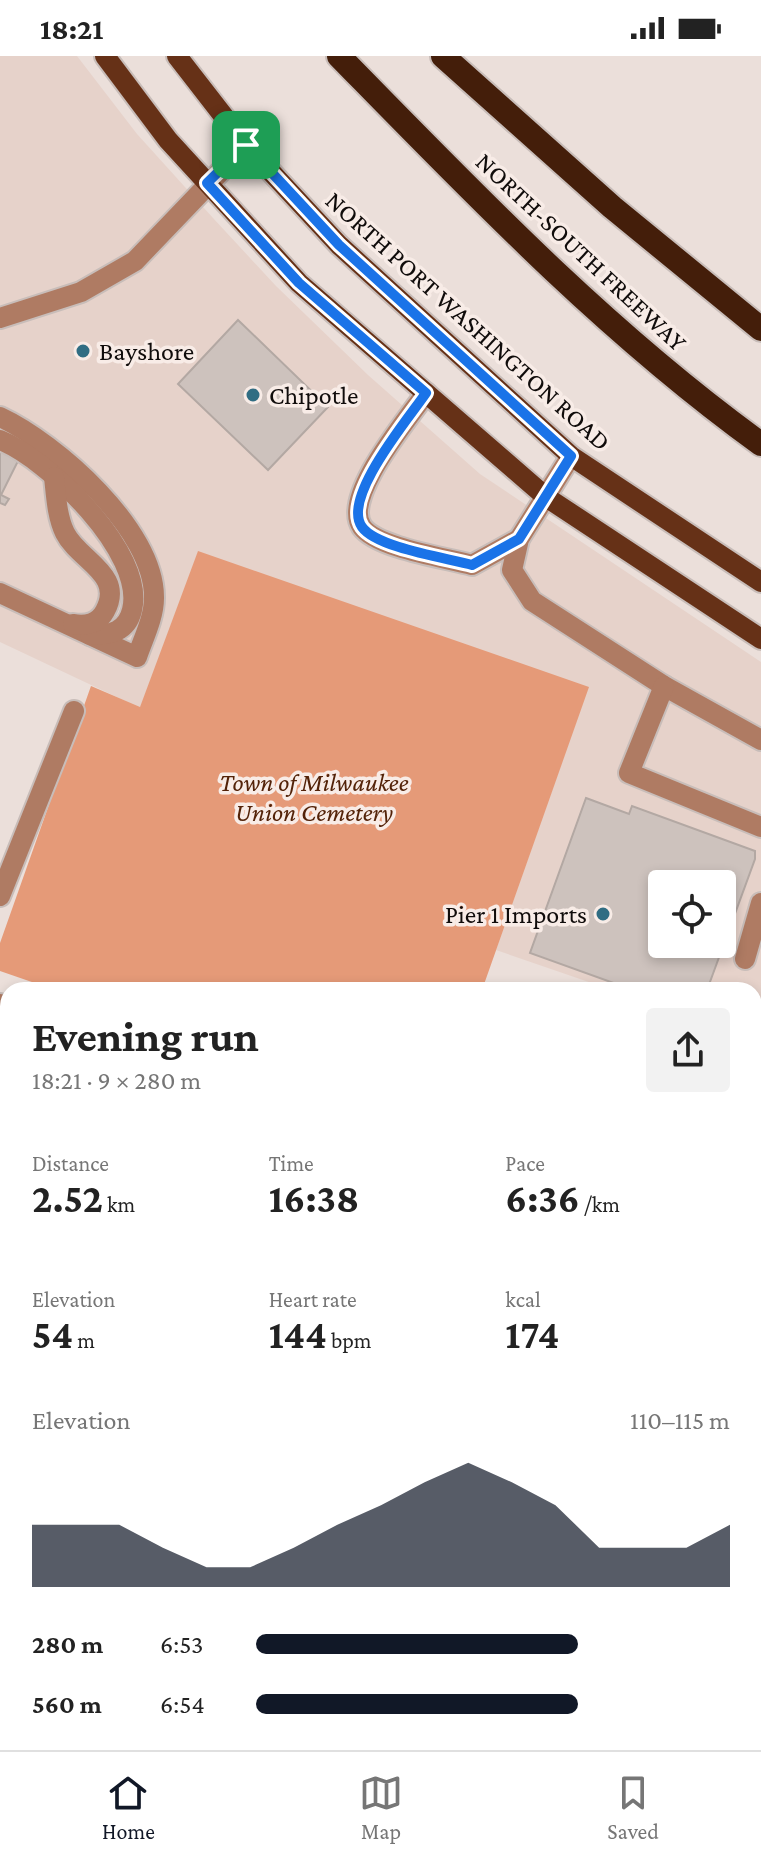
<!DOCTYPE html>
<meta charset="utf-8">
<style>
:root{--surface:#fff;--page:#f2f2f2;--text:#222;--muted:#767676;--line:#e0e0e0;--accent:#111827}
body{margin:0;font-family:"Crimson Pro",serif;background:var(--page);color:var(--text);height:100vh;display:flex;flex-direction:column;font-size:30px;white-space:nowrap}
*{box-sizing:border-box;margin:0}
p{font-size:26px;color:var(--muted)}
.icon{flex:none;width:44px;height:44px;fill:none;stroke:currentColor;stroke-width:2;stroke-linecap:round;stroke-linejoin:round}
.map{position:relative;flex:1;overflow:hidden}
.details{position:absolute;left:0px;top:926px;width:762px;height:768px;display:flex;flex-direction:column;background:var(--surface);border-radius:24px 24px 0 0;box-shadow:0 4px 12px #0003}
.details>*{flex:none}
.fabs{position:absolute;left:648px;top:814px;display:grid;gap:16px}
.fabs a{display:grid;place-items:center;width:88px;height:88px;border-radius:8px;background:var(--surface);box-shadow:0 4px 12px #0003;font-size:40px}
.pin{position:absolute;display:grid;place-items:center;width:68px;height:68px;color:#fff;margin:-34px;border-radius:16px;box-shadow:0 4px 12px #0006}
.round{display:grid;place-items:center;flex:none;width:84px;height:84px;border-radius:8px;background:var(--page)}
.head{display:flex;align-items:center;justify-content:space-between;height:136px;padding:0 32px}
h1{font-size:44px;font-weight:700;line-height:60px}
.figures{display:grid;grid-template-columns:repeat(3,1fr);gap:12px;height:136px;padding:8px 32px}
.figures div{display:grid;align-content:center}
.figures b{font-size:40px;font-weight:700}
.figures small{font-size:22px;font-weight:400}
.figures p{font-size:22px}
.chart{height:224px;padding:16px 32px}
.chart p{display:flex;justify-content:space-between}
.chart svg{width:100%;height:144px;margin-top:8px;fill:var(--accent);opacity:.7}
ul{padding:0 32px;list-style:none;font-size:26px}
li{display:grid;grid-template-columns:128px 96px 1fr;align-items:center;height:60px}
li i{height:20px;border-radius:10px;background:var(--accent)}
.status{display:flex;justify-content:space-between;align-items:center;height:56px;padding:0 40px;background:var(--surface);direction:ltr}
.status svg{height:22px;fill:currentColor}
.tabs{display:flex;justify-content:space-around;align-items:center;height:112px;border-top:2px solid var(--line);background:var(--surface);font-size:22px;color:var(--muted)}
.tabs a{display:grid;justify-items:center;gap:4px}
.tabs .current{color:var(--accent)}
.map>svg:first-child{display:block}
.built{fill:#e6d2ca;fill-rule:evenodd}
.green{fill:#e59a78}
.building{fill:#cdc2bd;stroke:#b3a8a3;stroke-width:2;fill-rule:evenodd}
.lines{fill:none;stroke-linecap:round;stroke-linejoin:round}
.minor-casing{stroke:#c8bdb9;stroke-width:24}
.major-casing{stroke:#c8bdb9;stroke-width:24}
.highway-casing{stroke:#c8bdb9;stroke-width:28}
.minor{stroke:#af7b63;stroke-width:20}
.major{stroke:#663117;stroke-width:20}
.highway{stroke:#441e0a;stroke-width:24}
.route-casing{stroke:#fff;stroke-width:16}
.route{stroke:#1a73e8;stroke-width:10}
.poi-dot{fill:#306d83;stroke:#f8ece7;stroke-width:3}
.labels{text-anchor:middle;dominant-baseline:central;stroke-width:7;stroke-linejoin:round;paint-order:stroke}
.street-label{font-size:26px;fill:#100c0b;stroke:#f8ece7}
.poi-label{font-size:26px;fill:#100c0b;stroke:#f8ece7;text-anchor:start}
.park-label{font-size:26px;font-style:italic;fill:#532208;stroke:#f8ece7}
</style>
<div class="status"><b>18:21</b><svg viewBox="0 0 49 12"><path d="M0 12V9h3v3zM5 12V6h3v6zM10 12V3h3v9zM15 12V0h3v12zM26 1h20v11H26zM47 4h2v5h-2z"/></svg></div>
<div class="map">
<svg width="761" height="1694" viewBox="0 0 761 1694">
<rect width="100%" height="100%" fill="#ebdfda"/>
<path class="built" d="M0,0H77L137,78L213,162L276,230L368,319L480,418L761,606V985L754,983V934H612L496,894L588,632L198,496L140,652L0,586ZM662,828H722V888H662Z"/>
<polygon class="green" points="198,495 589,631 482,934 55,934 0,915 0,887 91,630 140,651"/>
<g class="building">
<polygon points="238,264 328,351 268,414 178,328"/>
<polygon points="0,391 20,401 1,439 9,443 5,449 0,447"/>
<path d="M586,742L629,758L632,750L755,795V803L707,934H633L530,897ZM662,828H722V888H662Z"/>
<polygon points="0,1023 8,1026 8,1068 0,1066"/>
<polygon points="754,1079 761,1082 761,1108 754,1126"/>
<polygon points="0,1175 8,1178 8,1204 0,1201"/>
<polygon points="754,1388 761,1391 761,1422 754,1419"/>
<polygon points="0,1495 8,1498 8,1539 0,1536"/>
<polygon points="4,1605 8,1607 8,1636 0,1633 0,1617"/>
<polygon points="0,1642 8,1645 8,1677 0,1674"/>
<polygon points="89,1686 117,1686 119,1687 116,1694 86,1694"/>
<polygon points="148,1686 181,1686 178,1694 164,1694"/>
<polygon points="321,1686 350,1686 347,1694 318,1694 322,1693 323,1687"/>
<polygon points="373,1686 419,1686 416,1694 385,1694 372,1689"/>
<polygon points="445,1686 479,1686 488,1689 486,1694 442,1694"/>
</g>
<g class="lines">
<g class="minor-casing">
<g id="minor">
<polyline points="0,262 81,236 135,205 246,89"/>
<path d="M426,337C409,362 341,441 362,471C377,492 447,502 472,509L519,483"/>
<path d="M0,361C56,387 155,474 154,542C154,562 143,583 137,601L0,537"/>
<path d="M0,384C48,403 146,497 132,554C127,576 110,579 90,579"/>
<polyline points="571,400 519,483 512,514 532,545 664,630 761,684"/>
<path d="M54,421C56,439 57,461 65,477C79,505 125,518 105,555C98,568 86,570 73,568"/>
<polyline points="664,630 629,717 761,771"/>
<polyline points="0,840 74,655"/>
<polyline points="745,903 761,847"/>
<polyline points="0,948 8,951"/>
<polyline points="754,1215 761,1217"/>
<polyline points="0,1404 8,1407"/>
<polyline points="754,1680 761,1682"/>
<polyline points="237,1694 240,1686"/>
</g>
</g>
<g class="major-casing">
<g id="major">
<polyline points="105,0 168,84 299,227 546,441 761,583"/>
<polyline points="177,0 246,89 339,189 571,400 761,526"/>
</g>
</g>
<g class="highway-casing">
<g id="highway">
<path d="M339,0C473,137 606,276 761,388"/>
<polyline points="443,0 612,151 761,273"/>
</g>
</g>
<use href="#minor" class="minor"/>
<use href="#major" class="major"/>
<use href="#highway" class="highway"/>
</g>
<g class="lines">
<g class="route-casing">
<path id="route" d="M246,89L339,189L571,400L519,483L472,509C447,502 377,492 362,471C341,442 409,362 426,337L299,227L207,127Z"/>
</g>
<use href="#route" class="route"/>
</g>
<g class="poi-dot">
<circle cx="83" cy="295" r="8"/>
<circle cx="253" cy="339" r="8"/>
<circle cx="603" cy="858" r="8"/>
</g>
<g class="labels">
<g class="street-label">
<text transform="translate(581 196) rotate(43)">NORTH-SOUTH FREEWAY</text>
<text transform="translate(468 265) rotate(42)">NORTH PORT WASHINGTON ROAD</text>
</g>
<g class="poi-label">
<text x="99" y="295">Bayshore</text>
<text x="269" y="339">Chipotle</text>
<text x="587" y="858" text-anchor="end">Pier 1 Imports</text>
</g>
<g class="park-label">
<text x="314" y="726">Town of Milwaukee<tspan x="314" dy="30">Union Cemetery</tspan></text>
</g>
</g>
</svg>
<div class="fabs">
<a><svg class="icon" aria-label="locate" viewBox="0 0 24 24"><circle cx="12" cy="12" r="6"/><path d="M12 2v4M12 18v4M2 12h4M18 12h4"/></svg></a>
</div>
<div class="pin" style="left:246px;top:89px;background:#1e9e55"><svg class="icon" aria-label="arrive" viewBox="0 0 24 24"><path d="M6 21V4h12l-3 4 3 4H6"/></svg></div>
<section class="details">
<div class="head"><div><h1>Evening run</h1><p>18:21 · 9 × 280 m</p></div><a class="round"><svg class="icon" aria-label="share" viewBox="0 0 24 24"><path d="M12 15V3M7 8l5-5 5 5M5 13v7h14v-7"/></svg></a></div>
<div class="figures">
<div><p>Distance</p><b>2.52<small> km</small></b></div>
<div><p>Time</p><b>16:38</b></div>
<div><p>Pace</p><b>6:36<small> /km</small></b></div>
</div>
<div class="figures">
<div><p>Elevation</p><b>54<small> m</small></b></div>
<div><p>Heart rate</p><b>144<small> bpm</small></b></div>
<div><p>kcal</p><b>174</b></div>
</div>
<div class="chart"><p><span>Elevation</span>110–115 m</p>
<svg viewBox="0 0 160 44" preserveAspectRatio="none"><path d="M0 44V25L10 25L20 25L30 32L40 38L50 38L60 32L70 25L80 19L90 12L100 6L110 12L120 19L130 32L140 32L150 32L160 25V44z"/></svg>
</div>
<ul>
<li><b>280 m</b>6:53<i style="width:68%"></i></li>
<li><b>560 m</b>6:54<i style="width:68%"></i></li>
</ul>
</section>
</div>
<nav class="tabs">
<a class="current"><svg class="icon" aria-label="home" viewBox="0 0 24 24"><path d="M3 11l9-7 9 7M6 9v11h12V9"/></svg>Home</a>
<a><svg class="icon" aria-label="map" viewBox="0 0 24 24"><path d="M3 6l6-2 6 2 6-2v14l-6 2-6-2-6 2zM9 4v14M15 6v14"/></svg>Map</a>
<a><svg class="icon" aria-label="saved" viewBox="0 0 24 24"><path d="M7 4h10v16l-5-4-5 4z"/></svg>Saved</a>
</nav>
